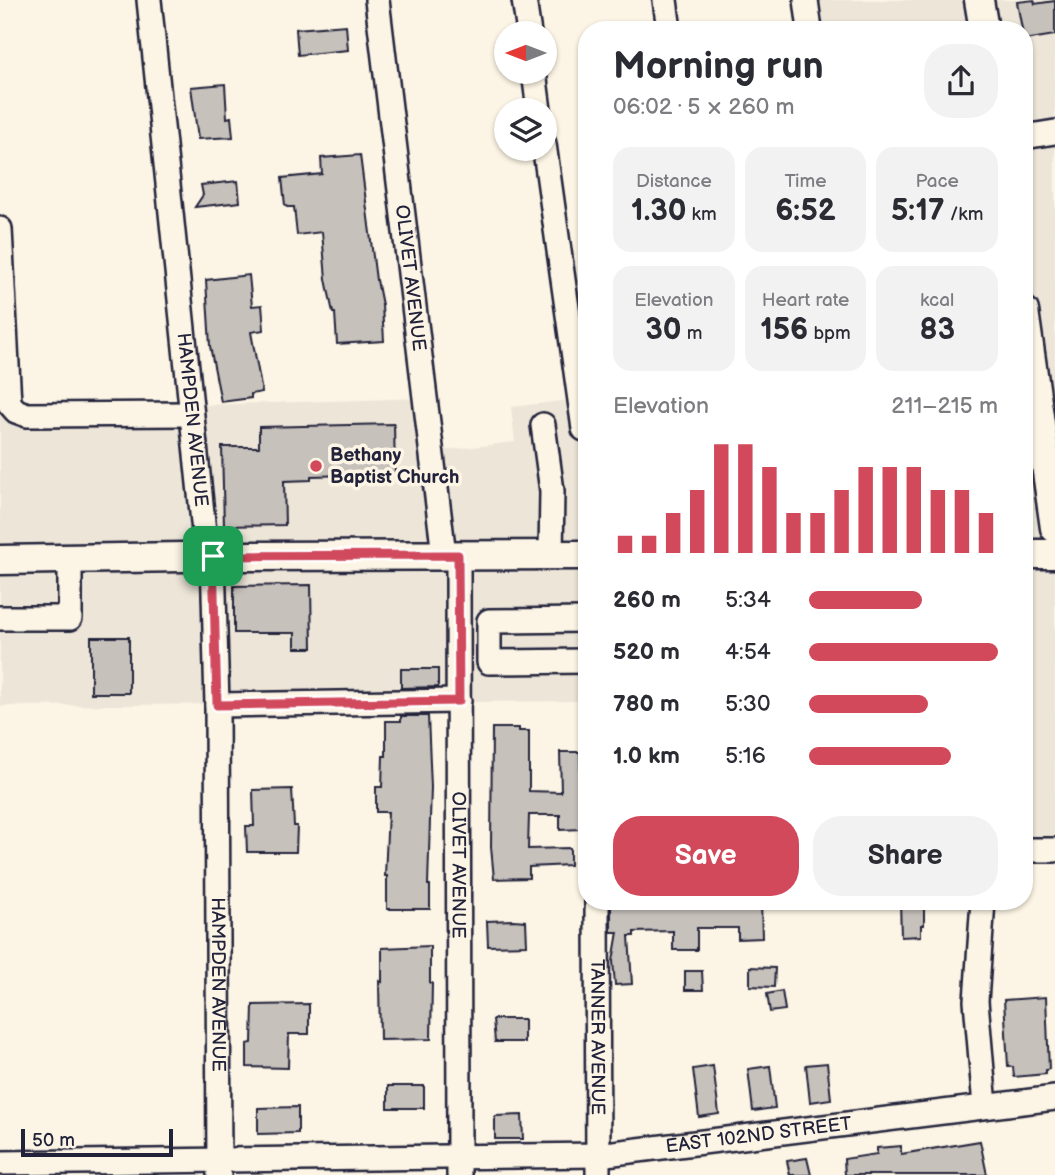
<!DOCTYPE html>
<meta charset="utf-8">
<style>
:root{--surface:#fff;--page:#f2f2f3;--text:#2b2b33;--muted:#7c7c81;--accent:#d1495b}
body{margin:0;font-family:"Balsamiq Sans",sans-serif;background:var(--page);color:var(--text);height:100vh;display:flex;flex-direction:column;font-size:26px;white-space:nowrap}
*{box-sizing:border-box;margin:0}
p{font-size:23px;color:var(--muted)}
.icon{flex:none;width:38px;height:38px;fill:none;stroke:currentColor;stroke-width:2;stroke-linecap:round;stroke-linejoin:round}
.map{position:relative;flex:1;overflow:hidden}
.drawer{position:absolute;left:578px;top:21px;width:455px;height:889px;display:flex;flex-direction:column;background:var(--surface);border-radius:28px;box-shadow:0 2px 5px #0004}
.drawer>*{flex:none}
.needle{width:46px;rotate:270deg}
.fabs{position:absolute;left:494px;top:21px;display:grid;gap:14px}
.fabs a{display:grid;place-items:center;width:63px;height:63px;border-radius:50%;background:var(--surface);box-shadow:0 2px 5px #0004;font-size:35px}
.scale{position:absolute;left:21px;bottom:18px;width:152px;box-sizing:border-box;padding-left:7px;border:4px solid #22223b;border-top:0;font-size:19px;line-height:24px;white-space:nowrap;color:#22223b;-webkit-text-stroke:5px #fcf5e5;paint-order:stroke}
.pin{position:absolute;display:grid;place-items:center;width:60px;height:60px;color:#fff;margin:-30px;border-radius:14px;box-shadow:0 4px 10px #0006}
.round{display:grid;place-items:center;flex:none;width:74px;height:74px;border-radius:28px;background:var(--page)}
.head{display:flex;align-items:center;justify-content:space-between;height:119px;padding:0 35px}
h1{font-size:38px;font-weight:700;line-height:52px}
.figures{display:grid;grid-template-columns:repeat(3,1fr);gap:10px;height:119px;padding:7px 35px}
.figures div{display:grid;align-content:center;border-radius:18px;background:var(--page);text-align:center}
.figures b{font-size:30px;font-weight:700}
.figures small{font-size:19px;font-weight:400}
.figures p{font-size:19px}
.chart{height:196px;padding:14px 35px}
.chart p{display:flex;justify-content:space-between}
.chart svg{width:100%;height:126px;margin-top:7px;stroke:var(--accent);stroke-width:6}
.action{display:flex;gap:14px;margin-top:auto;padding:14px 35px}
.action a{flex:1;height:80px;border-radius:28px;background:var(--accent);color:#fff;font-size:28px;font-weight:700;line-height:80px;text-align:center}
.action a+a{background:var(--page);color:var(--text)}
ul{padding:0 35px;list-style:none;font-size:23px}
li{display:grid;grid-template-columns:112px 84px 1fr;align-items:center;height:52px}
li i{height:18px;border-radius:9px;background:var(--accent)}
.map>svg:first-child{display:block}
.built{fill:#ece5d8}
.building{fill:#c6c1bb;stroke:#22223b;stroke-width:2}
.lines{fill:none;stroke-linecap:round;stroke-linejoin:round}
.minor-casing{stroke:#22223b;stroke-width:28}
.major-casing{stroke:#22223b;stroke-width:33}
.minor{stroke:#fcf5e5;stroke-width:23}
.major{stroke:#fcf5e5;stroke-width:28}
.route-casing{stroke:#fff;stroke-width:14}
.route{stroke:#d1495b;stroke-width:9}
.poi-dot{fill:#d1495b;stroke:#fcf5e5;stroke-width:2.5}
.labels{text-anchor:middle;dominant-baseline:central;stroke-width:7;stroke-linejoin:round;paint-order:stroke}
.street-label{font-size:19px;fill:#22223b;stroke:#fcf5e5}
.poi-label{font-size:19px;font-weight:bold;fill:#22223b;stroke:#fcf5e5;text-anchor:start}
</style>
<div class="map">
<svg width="1055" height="1175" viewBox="0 0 1055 1175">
<rect width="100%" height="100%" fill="#fcf5e5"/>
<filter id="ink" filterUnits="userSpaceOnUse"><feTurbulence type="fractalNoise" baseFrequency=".0143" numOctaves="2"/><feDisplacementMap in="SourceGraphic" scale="14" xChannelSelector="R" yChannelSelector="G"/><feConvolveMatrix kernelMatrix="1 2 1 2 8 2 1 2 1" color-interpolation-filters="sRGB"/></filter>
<g filter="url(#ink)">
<g class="built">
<polygon points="806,0 1055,0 1055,849 1024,850 1024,30 810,30"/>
<polygon points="0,330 16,411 425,398 432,452 515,442 511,407 580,399 586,429 586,701 0,706"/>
</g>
<g class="building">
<polygon points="1034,0 1035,4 1055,1 1055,35 1024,40 1017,2"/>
<polygon points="346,25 348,50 298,55 296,29"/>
<polygon points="225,84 227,118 231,117 233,137 198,139 191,87"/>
<polygon points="360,155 376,280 377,280 382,305 384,341 337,344 335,313 333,313 326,279 322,232 297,235 294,207 287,207 285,205 282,178 322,174 321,158"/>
<polygon points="238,181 240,202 195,207 203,195 201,185"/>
<polygon points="249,275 252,306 262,305 264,330 251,332 262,392 251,394 251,398 221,402 210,346 206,280"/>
<polygon points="394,424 395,474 311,476 311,480 284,481 285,525 224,526 222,447 259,447 259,427"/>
<polygon points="311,585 312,648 295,648 295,633 234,633 234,586"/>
<rect x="91" y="637" width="38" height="56"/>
<polygon points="401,669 438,669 438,687 401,688"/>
<polygon points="401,716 428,716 431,787 428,885 430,885 430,909 387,909 387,876 385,876 388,812 376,812 376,787 382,787 383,756 386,756 386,721 401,721"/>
<polygon points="492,728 519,728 519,731 529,731 529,791 561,792 560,752 580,752 581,781 586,781 586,821 581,821 581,829 560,830 560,815 529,815 528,849 570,848 570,865 529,867 529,878 494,879 491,847"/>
<polygon points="292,789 294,826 297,826 296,852 247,852 246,826 254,826 253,790"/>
<polygon points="611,901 761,901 762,938 738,939 738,928 697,928 697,950 673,950 673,931 634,932 634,936 629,936 632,984 615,985 613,961 618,932 611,932"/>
<polygon points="900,901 924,901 924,925 921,925 921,936 901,937"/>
<polygon points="513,920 526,921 527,945 488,946 487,921"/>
<polygon points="430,946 430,983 432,983 431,1039 380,1040 379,981 382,982 382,948"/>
<polygon points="750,967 775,968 774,987 750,986"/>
<polygon points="685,971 702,971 703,990 685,990"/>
<polygon points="782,991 785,1010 770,1012 767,994"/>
<polygon points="1046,997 1049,1069 1046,1070 1046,1074 1014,1077 1013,1067 1008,1066 1004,1000"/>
<polygon points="309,1004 309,1034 289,1034 288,1068 247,1067 247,1044 252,1043 253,1005"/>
<polygon points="493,1019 524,1019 524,1042 495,1042"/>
<polygon points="827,1063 831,1099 810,1102 806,1065"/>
<polygon points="713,1066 719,1114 699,1117 693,1069"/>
<polygon points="770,1066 775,1108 753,1111 748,1069"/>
<rect x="388" y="1086" width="36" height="22"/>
<polygon points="298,1107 298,1133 258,1134 258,1108"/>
<polygon points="522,1115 523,1139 495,1139 495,1116"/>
<polygon points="980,1141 987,1175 845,1175 844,1159 877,1154 877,1148 901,1146 901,1154"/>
<polygon points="807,1158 811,1175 790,1175 787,1161"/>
</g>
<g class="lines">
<g class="minor-casing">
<g id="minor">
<path id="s1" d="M149,0L204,532L213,556L217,705L219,1175"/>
<path id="s2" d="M377,0L444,555"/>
<polyline points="524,0 529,33"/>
<polyline points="665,0 669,30"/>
<polyline points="806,0 810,30"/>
<polyline points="534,72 539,110"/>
<polyline points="1024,137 1055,132"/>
<polyline points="544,144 584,429 586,429"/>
<polyline points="0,229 9,403 16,411 27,415 191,414"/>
<polyline points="543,425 552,491 551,555"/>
<path id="s3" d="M458,555L459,1175"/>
<polyline points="0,618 70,618 70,559"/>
<polyline points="586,620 489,621 489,662 586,661"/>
<polyline points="217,705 459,701"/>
<polyline points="1024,850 1055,850"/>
<path id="s4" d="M597,901L598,1175"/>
<polyline points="983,901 976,1001 985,1106"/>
<path id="s5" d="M0,1163L598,1155L1055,1098"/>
</g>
</g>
<g class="major-casing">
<g id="major">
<polyline points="979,0 984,30"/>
<polyline points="1024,311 1055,528"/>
<polyline points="1024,554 1055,554"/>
<polyline points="0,560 244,556 586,555"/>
</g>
</g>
<use href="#minor" class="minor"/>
<use href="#major" class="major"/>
</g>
</g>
<g class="lines" filter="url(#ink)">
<g class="route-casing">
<polygon id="route" points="458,555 459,701 217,705 213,556"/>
</g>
<use href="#route" class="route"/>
</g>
<circle class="poi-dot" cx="316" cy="466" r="7"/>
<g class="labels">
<g class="street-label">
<text stroke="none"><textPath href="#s2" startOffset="280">OLIVET AVENUE</textPath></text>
<text stroke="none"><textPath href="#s1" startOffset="422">HAMPDEN AVENUE</textPath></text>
<text stroke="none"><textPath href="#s3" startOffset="310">OLIVET AVENUE</textPath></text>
<text stroke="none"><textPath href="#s1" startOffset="989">HAMPDEN AVENUE</textPath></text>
<text stroke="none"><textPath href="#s4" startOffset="136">TANNER AVENUE</textPath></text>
<text stroke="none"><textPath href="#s5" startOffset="760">EAST 102ND STREET</textPath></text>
</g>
<g class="poi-label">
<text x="330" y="455">Bethany<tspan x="330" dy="22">Baptist Church</tspan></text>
</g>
</g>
</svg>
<div class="fabs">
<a><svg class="needle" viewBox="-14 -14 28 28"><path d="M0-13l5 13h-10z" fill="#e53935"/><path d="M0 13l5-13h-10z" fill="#7c7c81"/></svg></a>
<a><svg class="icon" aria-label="layers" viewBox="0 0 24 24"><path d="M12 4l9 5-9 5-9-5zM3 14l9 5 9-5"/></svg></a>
</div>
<div class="scale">50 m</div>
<div class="pin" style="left:213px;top:556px;background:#1e9e55"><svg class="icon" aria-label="arrive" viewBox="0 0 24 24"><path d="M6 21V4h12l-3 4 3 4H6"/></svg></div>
<section class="drawer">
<div class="head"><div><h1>Morning run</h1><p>06:02 · 5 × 260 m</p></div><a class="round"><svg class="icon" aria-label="share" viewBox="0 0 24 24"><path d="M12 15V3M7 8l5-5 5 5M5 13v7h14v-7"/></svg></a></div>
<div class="figures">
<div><p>Distance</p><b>1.30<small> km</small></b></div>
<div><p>Time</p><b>6:52</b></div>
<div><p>Pace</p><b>5:17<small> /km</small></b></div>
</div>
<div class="figures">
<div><p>Elevation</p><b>30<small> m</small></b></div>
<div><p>Heart rate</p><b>156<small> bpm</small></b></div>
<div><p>kcal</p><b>83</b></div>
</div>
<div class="chart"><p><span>Elevation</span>211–215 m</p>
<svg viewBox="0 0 160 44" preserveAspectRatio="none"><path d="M5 44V38M15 44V38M25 44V30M35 44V22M45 44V6M55 44V6M65 44V14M75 44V30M85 44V30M95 44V22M105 44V14M115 44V14M125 44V14M135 44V22M145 44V22M155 44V30"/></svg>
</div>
<ul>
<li><b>260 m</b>5:34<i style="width:60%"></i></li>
<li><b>520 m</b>4:54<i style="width:100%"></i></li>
<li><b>780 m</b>5:30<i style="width:63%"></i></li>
<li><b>1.0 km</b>5:16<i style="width:75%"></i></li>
</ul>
<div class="action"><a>Save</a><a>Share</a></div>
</section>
</div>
